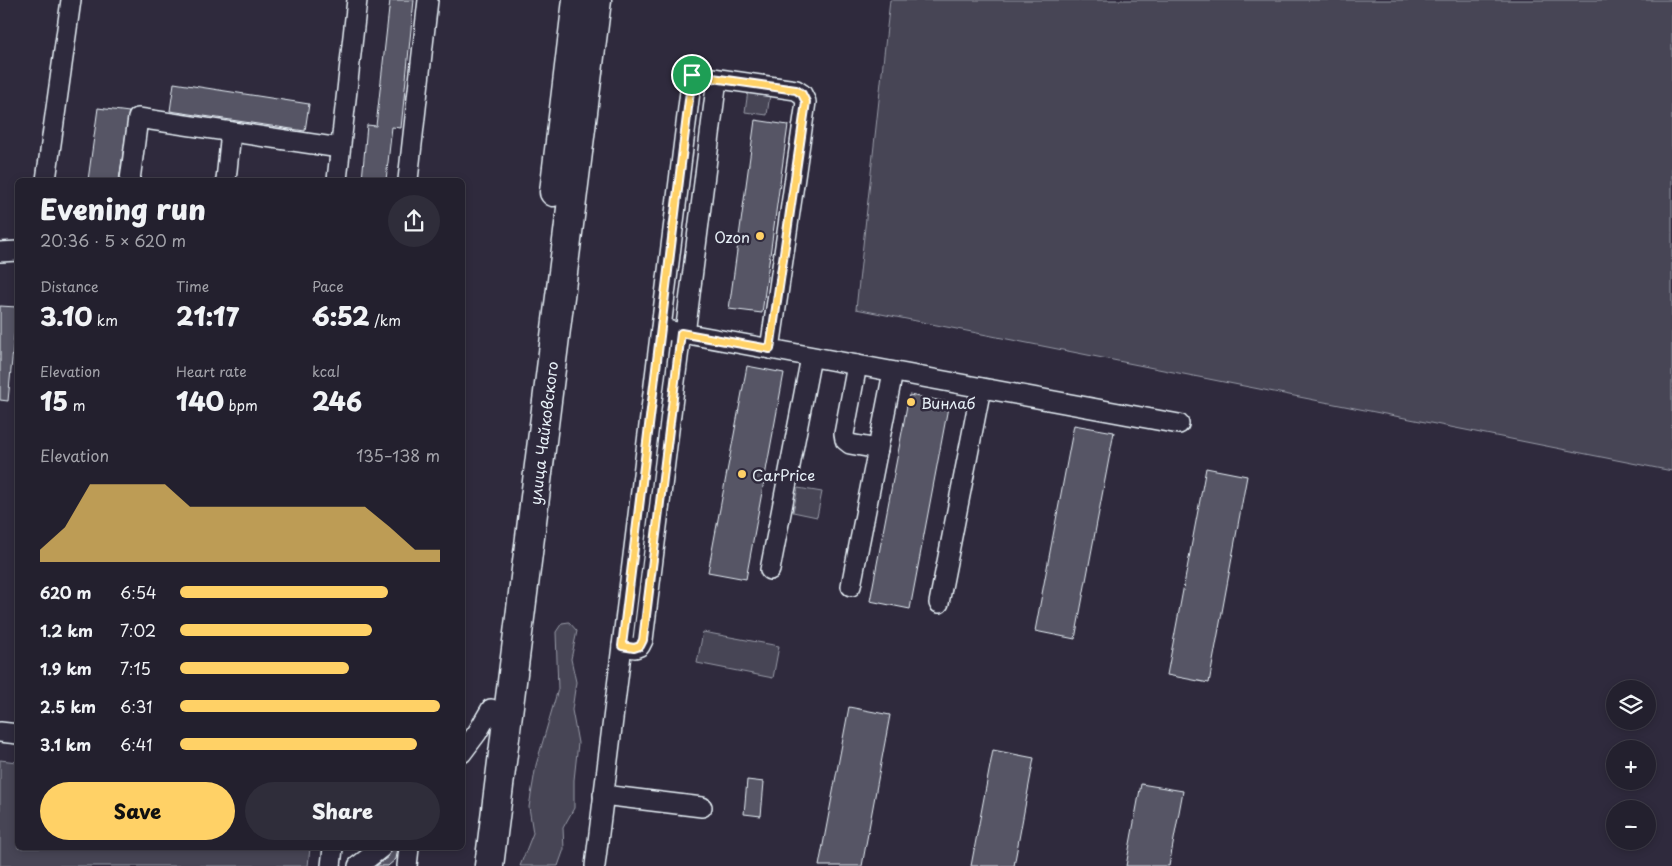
<!DOCTYPE html>
<meta charset="utf-8">
<style>
:root{--surface:#23202e;--page:#2f2d3a;--text:#f1f3f6;--muted:#a3a3aa;--line:#403e4a;--accent:#ffd166}
body{margin:0;font-family:"Playpen Sans",sans-serif;background:var(--page);color:var(--text);height:100vh;display:flex;flex-direction:column;font-size:19px;white-space:nowrap}
*{box-sizing:border-box;margin:0}
p{font-size:16px;color:var(--muted)}
.icon{flex:none;width:28px;height:28px;fill:none;stroke:currentColor;stroke-width:2;stroke-linecap:round;stroke-linejoin:round}
.map{position:relative;flex:1;overflow:hidden}
.sheet{position:absolute;left:15px;top:178px;width:450px;height:672px;display:flex;flex-direction:column;background:var(--surface);border-radius:8px;box-shadow:0 2px 8px #0003,0 0 0 1px var(--line)}
.sheet>*{flex:none}
.controls{position:absolute;left:1606px;top:680px;display:grid;gap:10px}
.controls a{display:grid;place-items:center;width:50px;height:50px;border-radius:50%;background:var(--surface);box-shadow:0 2px 8px #0003,0 0 0 1px var(--line);font-size:25px}
.pin{position:absolute;display:grid;place-items:center;width:42px;height:42px;color:#fff;margin:-21px;border:2px solid #fff;border-radius:50%;box-shadow:0 1px 5px #0007}
.round{display:grid;place-items:center;flex:none;width:52px;height:52px;border-radius:26px;background:var(--page)}
.summary{display:flex;align-items:center;justify-content:space-between;height:85px;padding:0 25px}
h1{font-size:28px;font-weight:800;line-height:38px}
.figures{display:grid;grid-template-columns:repeat(3,1fr);gap:8px;height:85px;padding:5px 25px}
.figures div{display:grid;align-content:center}
.figures b{font-size:25px;font-weight:800}
.figures small{font-size:14px;font-weight:400}
.figures p{font-size:14px}
.chart{height:140px;padding:10px 25px}
.chart p{display:flex;justify-content:space-between}
.chart svg{width:100%;height:90px;margin-top:5px;fill:var(--accent);opacity:.7}
.cta{display:flex;gap:10px;margin-top:auto;padding:10px 25px}
.cta a{flex:1;height:58px;border-radius:30px;background:var(--accent);color:#111;font-size:20px;font-weight:800;line-height:58px;text-align:center}
.cta a+a{background:var(--page);color:var(--text)}
ul{padding:0 25px;list-style:none;font-size:16px}
li{display:grid;grid-template-columns:80px 60px 1fr;align-items:center;height:38px}
li i{height:12px;border-radius:6px;background:var(--accent)}
.map>svg:first-child{display:block}
.green{fill:#464455;stroke:#979aa6}
.building{fill:#575565;stroke:#e8f1f8}
.lines{fill:none;stroke-linecap:round;stroke-linejoin:round}
.minor-casing{stroke:#e8f1f8;stroke-width:22}
.highway-casing{stroke:#e8f1f8;stroke-width:31}
.minor{stroke:#2f2a3d;stroke-width:19}
.highway{stroke:#2f2a3d;stroke-width:28}
.route-casing{stroke:#fff;stroke-width:10}
.route{stroke:#ffd166;stroke-width:6}
.poi-dot{fill:#ffd166;stroke:#2f2a3d;stroke-width:2}
.labels{text-anchor:middle;dominant-baseline:central;stroke-width:5;stroke-linejoin:round;paint-order:stroke}
.poi-label{font-size:15px;fill:#e8f1f8;stroke:#2f2a3d;text-anchor:start}
.street-label{font-size:15px;fill:#e8f1f8;stroke:#2f2a3d}
</style>
<div class="map">
<svg width="1672" height="866" viewBox="0 0 1672 866">
<rect width="100%" height="100%" fill="#2f2a3d"/>
<filter id="ink" filterUnits="userSpaceOnUse"><feTurbulence type="fractalNoise" baseFrequency=".02" numOctaves="2"/><feDisplacementMap in="SourceGraphic" scale="10" xChannelSelector="R" yChannelSelector="G"/><feConvolveMatrix kernelMatrix="1 2 1 2 8 2 1 2 1" color-interpolation-filters="sRGB"/></filter>
<g filter="url(#ink)">
<g class="green">
<polygon points="890,0 1672,0 1672,471 856,309"/>
<polygon points="748,91 770,94 767,115 745,112"/>
<polygon points="798,488 822,492 817,517 793,512"/>
<polygon points="569,622 577,631 571,659 576,682 572,710 578,743 574,780 574,808 563,828 564,849 558,866 520,866 533,833 529,807 536,765 558,689 556,632 562,623"/>
<polygon points="703,632 779,646 773,678 697,663"/>
<polygon points="0,760 17,762 18,848 310,848 308,866 0,866"/>
</g>
<g class="building">
<polygon points="390,0 414,0 401,128 392,127 386,180 362,180 367,125 376,126"/>
<polygon points="174,83 309,104 305,131 170,111"/>
<polygon points="98,108 129,112 119,180 88,180"/>
<polygon points="755,120 788,125 762,313 729,309"/>
<polygon points="0,306 17,307 8,401 0,400"/>
<polygon points="747,366 784,373 746,579 708,572"/>
<polygon points="909,395 949,402 910,609 870,601"/>
<polygon points="1074,425 1114,432 1075,639 1035,631"/>
<polygon points="1206,468 1247,476 1209,683 1167,675"/>
<polygon points="849,707 890,715 862,866 819,866"/>
<polygon points="993,750 1034,758 1014,866 971,866"/>
<polygon points="747,780 764,782 761,816 744,814"/>
<polygon points="1141,784 1183,791 1169,866 1126,866"/>
<polygon points="392,848 398,848 396,859 388,866 376,866 388,857"/>
</g>
<g class="lines">
<g class="minor-casing">
<g id="minor">
<polyline points="46,180 71,0"/>
<polyline points="130,180 138,118 340,148"/>
<polyline points="226,180 231,132"/>
<polyline points="337,180 357,0"/>
<polyline points="408,180 428,0"/>
<polyline points="0,252 18,251"/>
<polyline points="661,329 1179,424"/>
<polyline points="685,334 717,79"/>
<polyline points="857,365 844,434 845,440 850,444 878,449"/>
<polyline points="770,570 811,357"/>
<polyline points="851,586 893,372"/>
<polyline points="939,603 981,388"/>
<polyline points="622,646 635,648 640,646 643,640 681,333"/>
<polyline points="0,732 18,734"/>
<polyline points="462,753 477,733 491,709"/>
<polyline points="603,795 702,807"/>
<polyline points="331,866 333,848"/>
<polyline points="358,866 381,848"/>
<polyline points="407,866 409,848"/>
<polyline points="595,866 692,75 796,90 802,94 806,102 770,349"/>
</g>
</g>
<g class="highway-casing">
<g id="highway">
<polyline points="554,192 577,0"/>
<polyline points="489,866 597,0"/>
</g>
</g>
<use href="#minor" class="minor"/>
<use href="#highway" class="highway"/>
</g>
</g>
<g class="lines" filter="url(#ink)">
<g class="route-casing">
<polygon id="route" points="692,75 796,90 802,94 806,102 770,349 681,333 643,640 640,646 634,648 622,646"/>
</g>
<use href="#route" class="route"/>
</g>
<g class="poi-dot">
<circle cx="760" cy="236" r="5"/>
<circle cx="911" cy="402" r="5"/>
<circle cx="742" cy="474" r="5"/>
</g>
<g class="labels">
<g class="poi-label">
<text x="750" y="236" text-anchor="end">Ozon</text>
<text x="921" y="402">Винлаб</text>
<text x="752" y="474">CarPrice</text>
</g>
<g class="street-label">
<text transform="translate(543 433) rotate(-83)">улица Чайковского</text>
</g>
</g>
</svg>
<div class="controls">
<a><svg class="icon" aria-label="layers" viewBox="0 0 24 24"><path d="M12 4l9 5-9 5-9-5zM3 14l9 5 9-5"/></svg></a>
<a>+</a>
<a>−</a>
</div>
<div class="pin" style="left:692px;top:75px;background:#1e9e55"><svg class="icon" aria-label="arrive" viewBox="0 0 24 24"><path d="M6 21V4h12l-3 4 3 4H6"/></svg></div>
<section class="sheet">
<div class="summary"><div><h1>Evening run</h1><p>20:36 · 5 × 620 m</p></div><a class="round"><svg class="icon" aria-label="share" viewBox="0 0 24 24"><path d="M12 15V3M7 8l5-5 5 5M5 13v7h14v-7"/></svg></a></div>
<div class="figures">
<div><p>Distance</p><b>3.10<small> km</small></b></div>
<div><p>Time</p><b>21:17</b></div>
<div><p>Pace</p><b>6:52<small> /km</small></b></div>
</div>
<div class="figures">
<div><p>Elevation</p><b>15<small> m</small></b></div>
<div><p>Heart rate</p><b>140<small> bpm</small></b></div>
<div><p>kcal</p><b>246</b></div>
</div>
<div class="chart"><p><span>Elevation</span>135–138 m</p>
<svg viewBox="0 0 160 44" preserveAspectRatio="none"><path d="M0 44V38L10 27L20 6L30 6L40 6L50 6L60 17L70 17L80 17L90 17L100 17L110 17L120 17L130 17L140 27L150 38L160 38V44z"/></svg>
</div>
<ul>
<li><b>620 m</b>6:54<i style="width:80%"></i></li>
<li><b>1.2 km</b>7:02<i style="width:74%"></i></li>
<li><b>1.9 km</b>7:15<i style="width:65%"></i></li>
<li><b>2.5 km</b>6:31<i style="width:100%"></i></li>
<li><b>3.1 km</b>6:41<i style="width:91%"></i></li>
</ul>
<div class="cta"><a>Save</a><a>Share</a></div>
</section>
</div>
